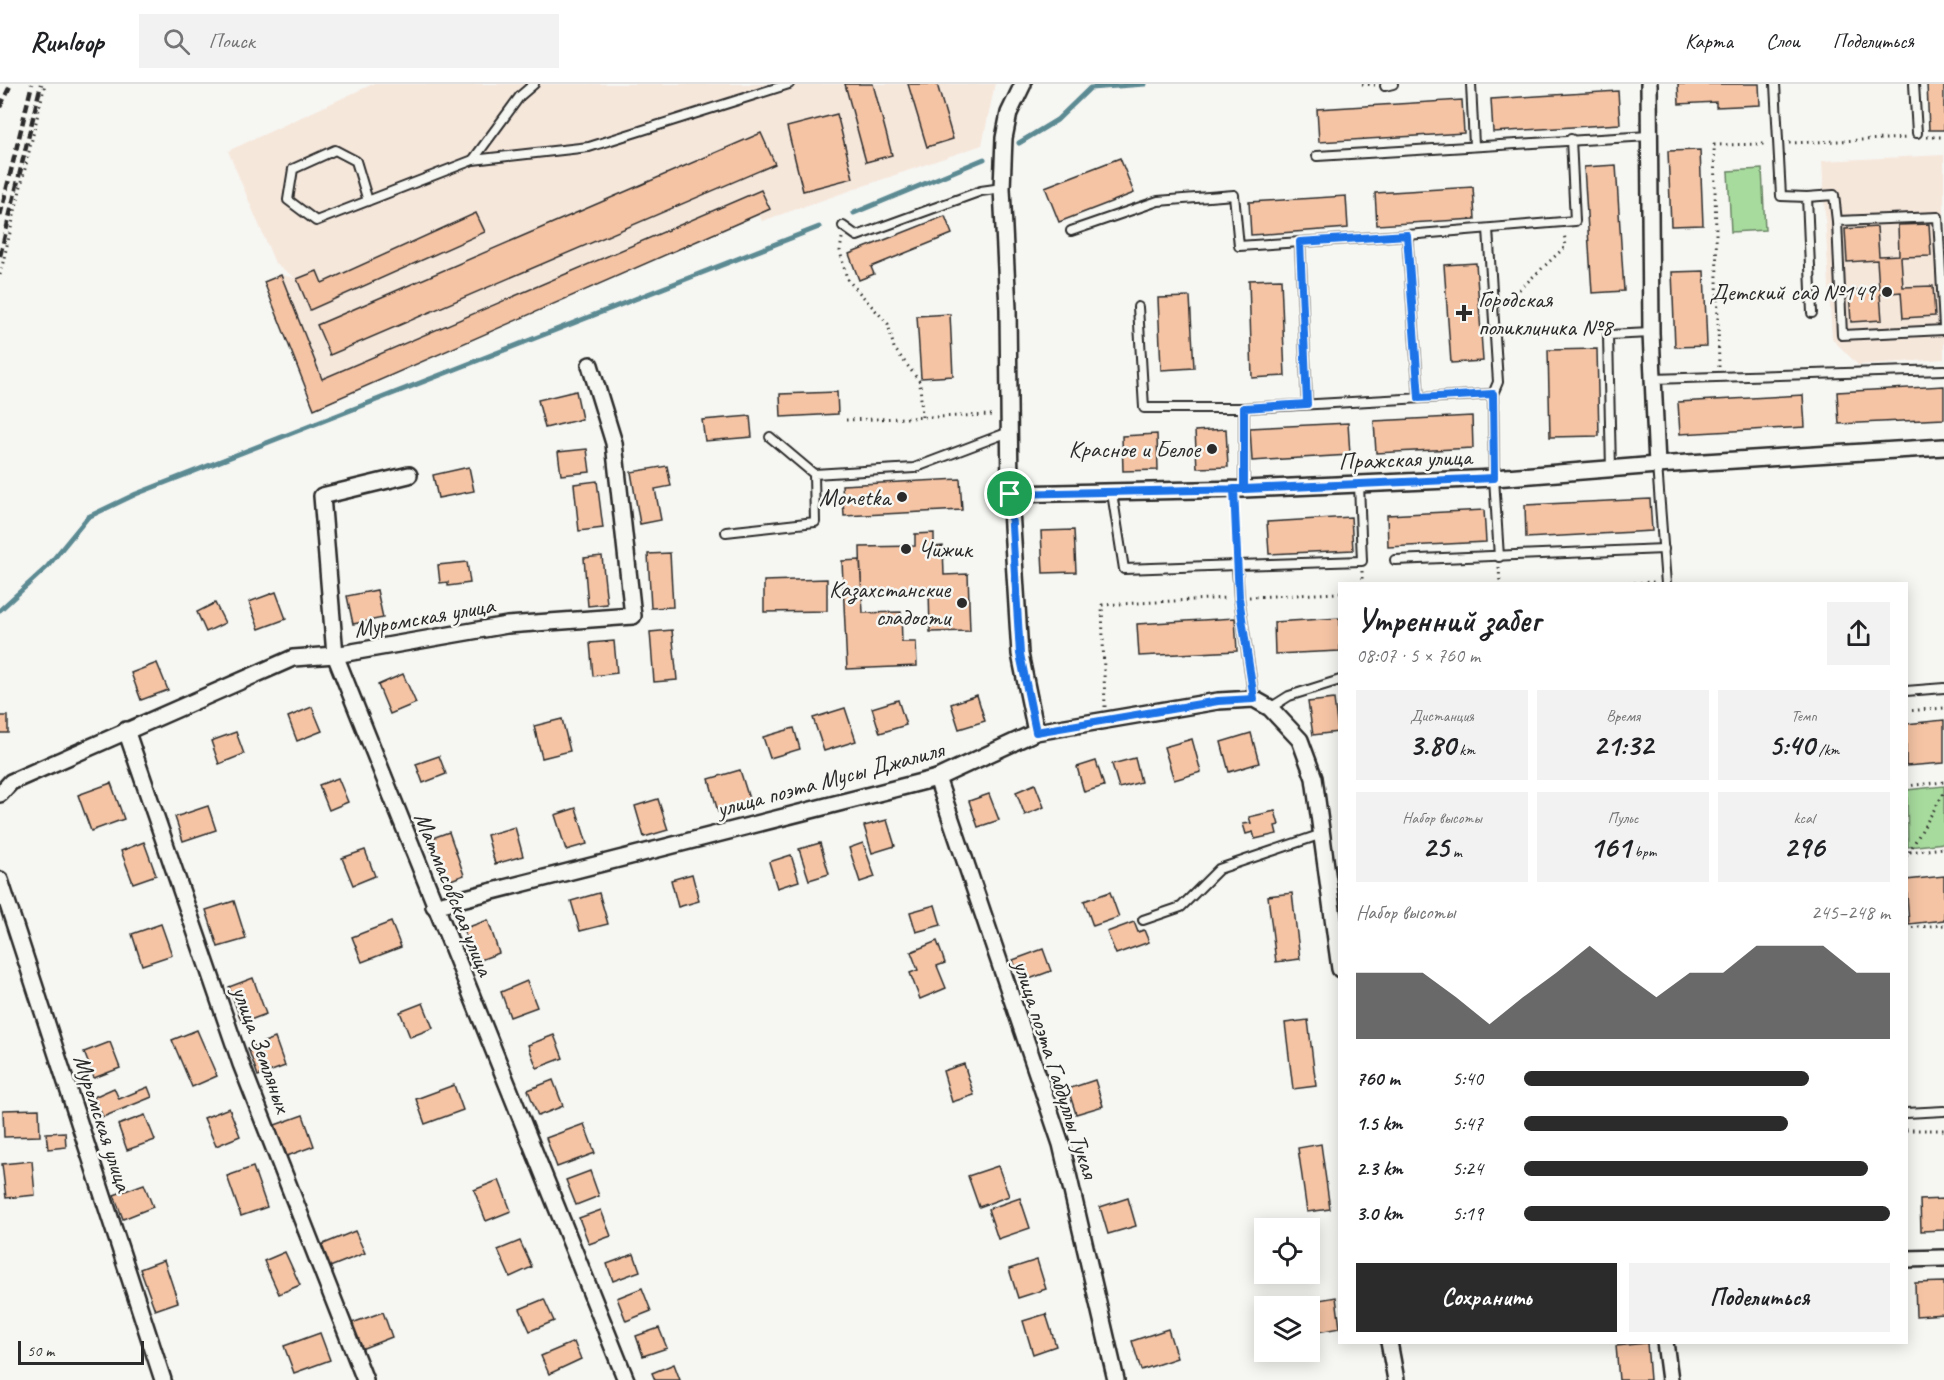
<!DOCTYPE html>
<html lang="ru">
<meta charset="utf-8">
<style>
:root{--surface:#fff;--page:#f2f2f2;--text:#202124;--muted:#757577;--line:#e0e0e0;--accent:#2b2b2b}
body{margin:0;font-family:Caveat,sans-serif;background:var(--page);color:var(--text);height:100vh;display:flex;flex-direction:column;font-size:22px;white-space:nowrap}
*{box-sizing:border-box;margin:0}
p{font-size:20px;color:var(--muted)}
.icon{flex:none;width:33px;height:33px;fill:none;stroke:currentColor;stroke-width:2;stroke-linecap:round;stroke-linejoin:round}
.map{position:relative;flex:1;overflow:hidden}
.drawer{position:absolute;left:1338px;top:498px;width:570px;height:762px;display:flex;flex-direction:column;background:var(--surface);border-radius:0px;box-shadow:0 3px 15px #0003}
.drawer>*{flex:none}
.controls{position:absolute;left:1254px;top:1134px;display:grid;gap:12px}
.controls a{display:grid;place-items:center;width:66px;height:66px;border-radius:0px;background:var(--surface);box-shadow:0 3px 15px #0003;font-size:30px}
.scale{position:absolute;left:18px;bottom:15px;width:126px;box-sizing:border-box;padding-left:6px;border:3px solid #2b2b2b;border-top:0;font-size:16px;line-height:21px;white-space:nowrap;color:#2b2b2b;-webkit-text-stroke:4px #f6f6f2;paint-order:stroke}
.pin{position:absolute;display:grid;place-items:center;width:51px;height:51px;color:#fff;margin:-26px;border:3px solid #fff;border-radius:50%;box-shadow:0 2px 6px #0007}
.round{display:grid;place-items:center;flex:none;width:63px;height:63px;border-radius:0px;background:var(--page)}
.summary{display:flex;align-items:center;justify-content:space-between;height:102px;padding:0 18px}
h1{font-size:33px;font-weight:600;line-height:45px}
.metrics{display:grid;grid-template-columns:repeat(3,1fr);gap:9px;height:102px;padding:6px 18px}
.metrics div{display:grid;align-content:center;border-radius:0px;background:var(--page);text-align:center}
.metrics b{font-size:30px;font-weight:600}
.metrics small{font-size:16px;font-weight:400}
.metrics p{font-size:16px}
.chart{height:168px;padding:12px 18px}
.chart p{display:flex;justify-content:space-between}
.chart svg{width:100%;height:108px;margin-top:6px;fill:var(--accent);opacity:.7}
.primary-button{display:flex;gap:12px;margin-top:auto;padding:12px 18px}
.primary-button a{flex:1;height:69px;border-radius:0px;background:var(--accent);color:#fff;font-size:24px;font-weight:600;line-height:69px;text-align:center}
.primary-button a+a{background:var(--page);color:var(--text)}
ul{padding:0 18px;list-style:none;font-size:20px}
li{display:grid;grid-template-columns:96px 72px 1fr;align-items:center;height:45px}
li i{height:15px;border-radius:8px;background:var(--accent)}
header{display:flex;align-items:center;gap:36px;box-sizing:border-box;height:84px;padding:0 30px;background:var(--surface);border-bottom:2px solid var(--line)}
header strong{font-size:28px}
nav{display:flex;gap:33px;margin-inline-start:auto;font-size:21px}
.search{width:420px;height:54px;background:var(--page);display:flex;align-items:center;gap:15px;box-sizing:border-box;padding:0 21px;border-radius:0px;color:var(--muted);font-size:22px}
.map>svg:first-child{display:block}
.built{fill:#f6e7db}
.green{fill:#a7db9d;stroke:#698364;stroke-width:1.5}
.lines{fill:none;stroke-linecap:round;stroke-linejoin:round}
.stream{stroke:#5b8a93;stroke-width:5}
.building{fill:#f5c4a5;stroke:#2b2b2b;stroke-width:1.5}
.lane-casing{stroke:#2b2b2b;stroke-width:12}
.street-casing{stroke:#2b2b2b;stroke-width:20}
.path{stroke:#2b2b2b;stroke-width:3;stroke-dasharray:1.5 4.5;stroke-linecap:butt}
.lane{stroke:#f6f6f2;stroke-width:8}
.street{stroke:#f6f6f2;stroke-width:15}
.rail{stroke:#2b2b2b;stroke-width:4.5;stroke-dasharray:9 4.5;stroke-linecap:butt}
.route-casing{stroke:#fff;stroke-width:12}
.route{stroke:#1a73e8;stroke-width:8}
.poi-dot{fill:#2b2b2b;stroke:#f6f6f2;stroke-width:2}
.labels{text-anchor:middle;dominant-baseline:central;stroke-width:5;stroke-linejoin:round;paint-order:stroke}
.poi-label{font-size:24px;fill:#2b2b2b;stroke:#f6f6f2;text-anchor:end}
.street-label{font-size:24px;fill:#2b2b2b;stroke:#f6f6f2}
</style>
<header>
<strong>Runloop</strong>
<div class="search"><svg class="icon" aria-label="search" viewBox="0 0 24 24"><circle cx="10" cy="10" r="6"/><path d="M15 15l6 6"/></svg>Поиск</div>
<nav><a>Карта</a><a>Слои</a><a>Поделиться</a></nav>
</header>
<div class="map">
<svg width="1944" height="1296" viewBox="0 0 1944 1296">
<rect width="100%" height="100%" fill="#f6f6f2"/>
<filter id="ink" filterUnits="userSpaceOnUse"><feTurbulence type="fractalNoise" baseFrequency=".0167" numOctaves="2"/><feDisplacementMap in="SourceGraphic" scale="12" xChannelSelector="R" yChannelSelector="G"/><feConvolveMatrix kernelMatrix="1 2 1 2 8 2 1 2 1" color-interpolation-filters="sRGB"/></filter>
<g filter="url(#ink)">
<g class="built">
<polygon points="373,0 995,0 982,61 762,137 758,129 314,325 264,198 281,191 295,194 275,179 228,67"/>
<polygon points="1944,71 1944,275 1858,281 1832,255 1822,77"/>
</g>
<g class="green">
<polygon points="1762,85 1765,146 1731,148 1728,87"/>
<polygon points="1944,702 1944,759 1908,763 1907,706"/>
</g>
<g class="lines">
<g class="stream">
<polyline points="1019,59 1057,36 1090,4 1145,0"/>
<polyline points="854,129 984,75"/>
<polyline points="0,526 47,483 88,433 136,410 819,143"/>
</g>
</g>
<g class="building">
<polygon points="845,0 873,0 892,71 866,78"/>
<polygon points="908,0 937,0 953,55 927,63"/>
<polygon points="1678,0 1759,0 1760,21 1716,23 1716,18 1679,20"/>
<polygon points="1927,0 1944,0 1944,46 1929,46"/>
<polygon points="1618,7 1620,40 1493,48 1491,15"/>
<polygon points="1462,16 1464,49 1319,58 1317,25"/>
<polygon points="837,30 853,94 803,107 787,43"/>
<polygon points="761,49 775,80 330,271 317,241"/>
<polygon points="1700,66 1703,141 1671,142 1668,67"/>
<polygon points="1120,74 1134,109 1059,138 1045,103"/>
<polygon points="1616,81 1624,207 1592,209 1584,83"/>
<polygon points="1473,103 1475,135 1377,141 1375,109"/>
<polygon points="761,106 770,125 314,325 264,198 281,191 322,295"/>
<polygon points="1346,112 1348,144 1251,151 1249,118"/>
<polygon points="476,129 485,148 310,226 297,195 317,187 322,199"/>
<polygon points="945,132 952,150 871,183 874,190 859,196 849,170"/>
<polygon points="1929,140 1931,172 1901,173 1903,203 1933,202 1935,232 1903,234 1901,208 1880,210 1882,236 1851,238 1849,207 1879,205 1877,176 1847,178 1845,145 1877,143 1879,172 1899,171 1898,141"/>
<polygon points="1476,179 1483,277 1451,279 1444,181"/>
<polygon points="1704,187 1707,262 1675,263 1672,188"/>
<polygon points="1281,195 1285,292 1252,294 1249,196"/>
<polygon points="1190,213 1194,284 1161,286 1158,214"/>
<polygon points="950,230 953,292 921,294 917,232"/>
<polygon points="1597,265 1599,352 1550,353 1548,266"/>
<polygon points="1944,302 1944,335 1839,340 1837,308"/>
<polygon points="576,307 582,335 545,344 538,316"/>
<polygon points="837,308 838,330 781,333 780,310"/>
<polygon points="1803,311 1805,343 1680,350 1678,318"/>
<polygon points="750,332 752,353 705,357 702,336"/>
<polygon points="1472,332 1473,364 1376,369 1374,337"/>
<polygon points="1348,339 1350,371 1252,377 1250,344"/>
<polygon points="1226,345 1228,383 1197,384 1195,347"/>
<polygon points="1157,350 1158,386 1123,387 1122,352"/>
<polygon points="587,365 590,388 561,391 558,368"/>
<polygon points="667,382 671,402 655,405 661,436 640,440 631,388"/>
<polygon points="469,383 474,407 438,414 433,391"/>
<polygon points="960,395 962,426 844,432 842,401"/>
<polygon points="597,397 603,444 579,447 574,400"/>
<polygon points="1650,415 1652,447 1526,454 1525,421"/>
<polygon points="1484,426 1486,458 1388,463 1387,431"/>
<polygon points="1351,433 1353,466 1269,470 1267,438"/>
<polygon points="1074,446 1076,488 1043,489 1041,447"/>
<polygon points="934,449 934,463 943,462 944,491 968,490 970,547 930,548 929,504 861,506 860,463 915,462 915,450"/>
<polygon points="670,469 673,523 651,524 648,470"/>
<polygon points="602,472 607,520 588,522 584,474"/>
<polygon points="860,476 863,529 901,528 902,558 916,558 917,582 847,585 842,477"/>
<polygon points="467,478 470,499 448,502 448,498 440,499 438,481"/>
<polygon points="827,495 827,527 764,528 764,497"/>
<polygon points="377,506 383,534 353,540 347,512"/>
<polygon points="276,508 286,535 259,545 249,518"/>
<polygon points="215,519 225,539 206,548 197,528"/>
<polygon points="1235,534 1237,567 1139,572 1137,540"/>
<polygon points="1340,534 1340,567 1275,570 1274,538"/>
<polygon points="672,546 677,596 654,598 650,548"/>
<polygon points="614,557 617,589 593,592 590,559"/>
<polygon points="157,579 168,606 141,616 131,589"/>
<polygon points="403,590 416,619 390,630 378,601"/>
<polygon points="977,611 985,637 959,645 951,620"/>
<polygon points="1334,615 1338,648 1313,651 1308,618"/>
<polygon points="898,616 906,641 880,649 872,624"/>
<polygon points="312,623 322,647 297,657 288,633"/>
<polygon points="845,624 856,657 824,667 813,634"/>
<rect x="0" y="632" width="8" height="17"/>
<polygon points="562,635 570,667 542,674 534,642"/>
<polygon points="1944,636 1944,679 1906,682 1906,640"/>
<polygon points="794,644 800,665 770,674 763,653"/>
<polygon points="236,648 244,670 219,680 211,657"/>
<polygon points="1251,649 1259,679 1229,688 1221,658"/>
<polygon points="1192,655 1201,688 1174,696 1164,663"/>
<polygon points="439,672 446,690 423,699 416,680"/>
<polygon points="1135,674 1141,698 1119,704 1112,680"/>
<polygon points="1096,677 1104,702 1084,708 1077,683"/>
<polygon points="740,686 750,718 718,728 709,695"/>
<polygon points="338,694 348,718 329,726 319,701"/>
<polygon points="111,699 124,735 91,747 78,711"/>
<polygon points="1035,700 1044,723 1025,731 1016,708"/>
<polygon points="989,710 999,736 978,743 969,717"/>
<polygon points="658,715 668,746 644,753 635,722"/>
<polygon points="208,722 216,746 183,757 175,733"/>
<polygon points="576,724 587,760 566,766 555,731"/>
<polygon points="1275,727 1279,741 1275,742 1277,750 1255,755 1253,748 1246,750 1243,740 1251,739 1249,733"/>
<polygon points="887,736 895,762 872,769 864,742"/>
<polygon points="515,743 523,772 495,780 487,751"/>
<polygon points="449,748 464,791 443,799 427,756"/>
<polygon points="144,758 156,791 133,799 121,767"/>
<polygon points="820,759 829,790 809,796 799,765"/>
<polygon points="863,759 875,793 860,798 849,764"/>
<polygon points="365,766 375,792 353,801 342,774"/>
<polygon points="791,771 799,797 777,804 769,778"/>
<polygon points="692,790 699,817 678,823 671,796"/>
<polygon points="1944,792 1944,836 1909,840 1906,796"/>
<polygon points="1110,808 1119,833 1093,842 1084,817"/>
<polygon points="599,809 608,840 580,847 571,817"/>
<polygon points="1292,809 1300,875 1276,878 1268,812"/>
<polygon points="234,817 246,855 218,863 206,826"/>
<polygon points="935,821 941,841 916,848 910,828"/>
<polygon points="488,836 499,869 475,878 463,845"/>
<polygon points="391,838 401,863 362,878 352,853"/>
<polygon points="1134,838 1138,848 1144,846 1149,858 1116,870 1107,848"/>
<polygon points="161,840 172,871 142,881 132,850"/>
<polygon points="937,857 945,879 937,882 946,904 920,915 910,889 918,886 911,868"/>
<polygon points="1043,865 1051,887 1021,898 1013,876"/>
<polygon points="253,894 266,930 242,939 229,903"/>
<polygon points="527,897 537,923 510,933 501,908"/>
<polygon points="423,919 433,944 410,953 400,928"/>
<polygon points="1308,936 1316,1002 1293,1005 1285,939"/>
<polygon points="197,946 217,992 192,1003 172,956"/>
<polygon points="554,951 563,974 537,984 528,961"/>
<polygon points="275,954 285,982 258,992 248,964"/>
<polygon points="110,958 120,984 94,994 84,968"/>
<polygon points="964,980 974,1011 952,1018 943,987"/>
<polygon points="553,996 563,1022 538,1032 528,1006"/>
<polygon points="1095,996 1103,1022 1076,1030 1068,1005"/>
<polygon points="454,1001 463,1026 425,1040 416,1015"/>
<polygon points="148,1003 152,1013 103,1033 94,1013 114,1004 119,1015"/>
<polygon points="229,1024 240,1052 216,1062 204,1034"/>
<polygon points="39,1025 40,1052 4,1053 3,1026"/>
<polygon points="145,1031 155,1056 127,1066 118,1041"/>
<polygon points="303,1031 314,1062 287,1072 275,1041"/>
<polygon points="584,1040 595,1069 557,1083 546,1054"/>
<polygon points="65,1048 66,1063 48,1065 46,1049"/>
<polygon points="1321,1060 1330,1125 1307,1128 1298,1064"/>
<polygon points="32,1077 35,1111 6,1114 2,1080"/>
<polygon points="998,1082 1009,1112 979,1123 968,1092"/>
<polygon points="253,1083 267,1123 241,1132 227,1092"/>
<polygon points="590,1087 599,1112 576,1121 566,1096"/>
<polygon points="499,1096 511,1127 486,1137 474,1106"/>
<polygon points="144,1100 153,1123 123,1135 114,1111"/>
<polygon points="1020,1114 1030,1144 998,1155 988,1125"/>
<polygon points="1128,1114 1136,1142 1108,1150 1100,1123"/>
<polygon points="1944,1115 1944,1146 1921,1147 1920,1116"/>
<polygon points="601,1126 611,1152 589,1160 579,1134"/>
<polygon points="355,1147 365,1169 330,1183 321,1161"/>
<polygon points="520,1157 532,1183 510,1193 498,1166"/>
<polygon points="285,1168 300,1201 279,1210 264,1177"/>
<polygon points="634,1170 640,1187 613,1197 607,1180"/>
<polygon points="164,1176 178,1218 155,1226 140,1185"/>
<polygon points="1037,1176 1046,1205 1018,1214 1009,1185"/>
<polygon points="1944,1198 1944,1230 1916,1232 1915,1199"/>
<polygon points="642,1204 651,1227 626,1237 617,1214"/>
<polygon points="1336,1213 1340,1244 1318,1248 1313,1217"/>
<polygon points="544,1215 554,1237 530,1247 520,1225"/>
<polygon points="383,1228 392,1253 361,1265 352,1239"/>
<polygon points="1046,1230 1056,1262 1033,1270 1023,1237"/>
<polygon points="659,1244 667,1264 643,1272 636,1252"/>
<polygon points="1168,1245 1177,1274 1141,1286 1132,1257"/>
<polygon points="320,1249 330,1276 294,1289 284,1262"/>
<polygon points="574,1258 581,1275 549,1290 541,1272"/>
<polygon points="1647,1259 1650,1296 1619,1296 1616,1262"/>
<polygon points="674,1280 680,1296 655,1296 652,1289"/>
</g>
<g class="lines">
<g class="lane-casing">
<g id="lane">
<polyline points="1471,0 1474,61"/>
<polyline points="1775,0 1781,112 1807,113 1812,229"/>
<polyline points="1914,0 1917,49"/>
<polyline points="1385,2 1393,0"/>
<polyline points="1317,72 1649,52"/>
<polyline points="473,76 589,63 789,0"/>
<polyline points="1807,113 1834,111 1837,137"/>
<polyline points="368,117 356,77 335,66 293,85 288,116 316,137 473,76 520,12 534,0"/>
<polyline points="843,142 857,152 981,107 1002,104"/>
<polyline points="1488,145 1498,298 1493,310"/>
<polyline points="1071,147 1158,117 1234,111 1239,162 1407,151 1419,314"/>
<polyline points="1407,151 1575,137 1571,55"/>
<polyline points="1300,158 1307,320"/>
<polyline points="1138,223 1144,324 1244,324 1244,405"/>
<polyline points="1944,243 1938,133 1837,137 1842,251 1944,246"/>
<polyline points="1653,295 1944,286"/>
<polyline points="1244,324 1493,310 1494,394 1499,473"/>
<polyline points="770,353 814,390"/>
<polyline points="1657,381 1666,500"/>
<polyline points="1611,386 1608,251 1651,249"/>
<polyline points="1112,409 1124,485 1237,481"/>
<polyline points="726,448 815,438 814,390 914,384 1009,348"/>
<polyline points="1395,476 1664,465"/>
<polyline points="1906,607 1944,604"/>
<polyline points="1254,615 1239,514 1237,481 1362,477 1359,400"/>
<polyline points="1270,624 1289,612 1340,596"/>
<polyline points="1143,836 1181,823 1219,785 1322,750"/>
<polyline points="1906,1029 1944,1027"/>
</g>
</g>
<g class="street-casing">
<g id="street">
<polyline points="1023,0 1009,29 1004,54 1002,104 1008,225 1010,410 1020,570 1036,648"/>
<polyline points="1649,0 1651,249 1657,381"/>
<polyline points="409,391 322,412 335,571 626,1296"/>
<polyline points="1010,410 1244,405 1494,394 1657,381 1944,363"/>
<polyline points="126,646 241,980 365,1296"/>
<polyline points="937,694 1061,1060 1116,1296"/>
<polyline points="0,710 11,698 293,574 335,571 507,541 633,532 614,359 590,281"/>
<polyline points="0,796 163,1296"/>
<polyline points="434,822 937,694 1036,648 1218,617 1254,615 1270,624 1300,656 1314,694 1340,885"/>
<polyline points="1906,1175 1944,1174"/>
<polyline points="1389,1258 1396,1296"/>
<polyline points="1665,1258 1670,1296"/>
</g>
</g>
<g class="path">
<polyline points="1362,0 1375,1"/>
<polyline points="1927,53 1944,53"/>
<polyline points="1789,59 1908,54"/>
<polyline points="842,154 840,167 847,195 888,240 894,264 920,298 922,333"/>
<polyline points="0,191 45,0"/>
<polyline points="1506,218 1566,162 1564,149"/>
<polyline points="1719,283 1714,61 1767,60"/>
<polyline points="846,336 991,331"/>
<polyline points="1235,420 1237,470"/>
<polyline points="1499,483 1500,500"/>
<polyline points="1362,487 1362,500"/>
<polyline points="1610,500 1656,498"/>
<polyline points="1249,513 1340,509"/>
<polyline points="1105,623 1102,521 1227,514"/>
<polyline points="1906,627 1944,624"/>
<polyline points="1906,702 1944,698"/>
<polyline points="1909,768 1944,709"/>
<polyline points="1906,772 1909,768 1944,764"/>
<polyline points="1906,844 1944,841"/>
<polyline points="1906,1046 1944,1046"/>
</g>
<use href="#lane" class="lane"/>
<use href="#street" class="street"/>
<g class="rail">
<polyline points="0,23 11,0"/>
<polyline points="0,132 32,0"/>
<polyline points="0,172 41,0"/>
</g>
</g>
</g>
<g class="lines" filter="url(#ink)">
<g class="route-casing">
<polyline id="route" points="1010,410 1020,570 1036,648 1218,617 1254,615 1239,514 1234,405 1244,405 1494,394 1493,310 1419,314 1407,151 1300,158 1307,320 1244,324 1244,405 1010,410"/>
</g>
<use href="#route" class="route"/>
</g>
<g class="poi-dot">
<circle cx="1887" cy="208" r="6"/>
<path d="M1461 220h6v6h6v6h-6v6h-6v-6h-6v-6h6z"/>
<circle cx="1212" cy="365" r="6"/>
<circle cx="902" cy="413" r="6"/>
<circle cx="906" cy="465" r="6"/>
<circle cx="962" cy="519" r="6"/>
</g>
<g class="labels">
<g class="poi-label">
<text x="1875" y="208">Детский сад №149</text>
<text x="1478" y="215" text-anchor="start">Городская<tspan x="1478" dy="28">поликлиника №8</tspan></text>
<text x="1200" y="365">Красное и Белое</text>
<text x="890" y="413">Monetka</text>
<text x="918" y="465" text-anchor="start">Чижик</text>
<text x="950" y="505">Казахстанские<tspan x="950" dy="28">сладости</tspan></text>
</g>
<g class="street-label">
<text transform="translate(1405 375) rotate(-2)">Пражская улица</text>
<text transform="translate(424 533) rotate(-10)">Муромская улица</text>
<text transform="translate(830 695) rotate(-15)">улица поэта Мусы Джалиля</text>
<text transform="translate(454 810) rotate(68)">Матмасовская улица</text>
<text transform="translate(262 965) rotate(70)">улица Земляных</text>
<text transform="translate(1056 985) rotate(72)">улица поэта Габдуллы Тукая</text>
<text transform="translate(103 1039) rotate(72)">Муромская улица</text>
</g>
</g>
</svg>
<div class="controls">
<a><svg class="icon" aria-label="locate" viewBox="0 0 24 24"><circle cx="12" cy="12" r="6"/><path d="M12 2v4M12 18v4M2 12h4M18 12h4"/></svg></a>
<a><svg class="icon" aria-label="layers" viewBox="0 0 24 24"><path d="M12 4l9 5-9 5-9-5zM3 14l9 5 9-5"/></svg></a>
</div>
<div class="scale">50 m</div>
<div class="pin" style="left:1010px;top:410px;background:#1e9e55"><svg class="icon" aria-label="arrive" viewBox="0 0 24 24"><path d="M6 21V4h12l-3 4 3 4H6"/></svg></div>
<section class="drawer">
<div class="summary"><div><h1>Утренний забег</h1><p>08:07 · 5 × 760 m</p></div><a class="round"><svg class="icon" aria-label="share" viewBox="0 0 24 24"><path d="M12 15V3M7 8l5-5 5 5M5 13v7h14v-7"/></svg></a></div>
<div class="metrics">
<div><p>Дистанция</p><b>3.80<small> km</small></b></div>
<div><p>Время</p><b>21:32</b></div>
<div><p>Темп</p><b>5:40<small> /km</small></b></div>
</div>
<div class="metrics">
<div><p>Набор высоты</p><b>25<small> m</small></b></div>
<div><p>Пульс</p><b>161<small> bpm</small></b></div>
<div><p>kcal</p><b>296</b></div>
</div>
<div class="chart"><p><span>Набор высоты</span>245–248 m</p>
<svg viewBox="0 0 160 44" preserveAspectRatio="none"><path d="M0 44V17L10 17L20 17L30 27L40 38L50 27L60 17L70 6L80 17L90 27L100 17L110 17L120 6L130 6L140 6L150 17L160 17V44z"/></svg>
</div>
<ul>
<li><b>760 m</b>5:40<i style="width:78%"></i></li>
<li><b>1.5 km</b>5:47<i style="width:72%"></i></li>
<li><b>2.3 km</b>5:24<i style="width:94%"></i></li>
<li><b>3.0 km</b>5:19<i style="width:100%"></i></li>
</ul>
<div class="primary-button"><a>Сохранить</a><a>Поделиться</a></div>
</section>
</div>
